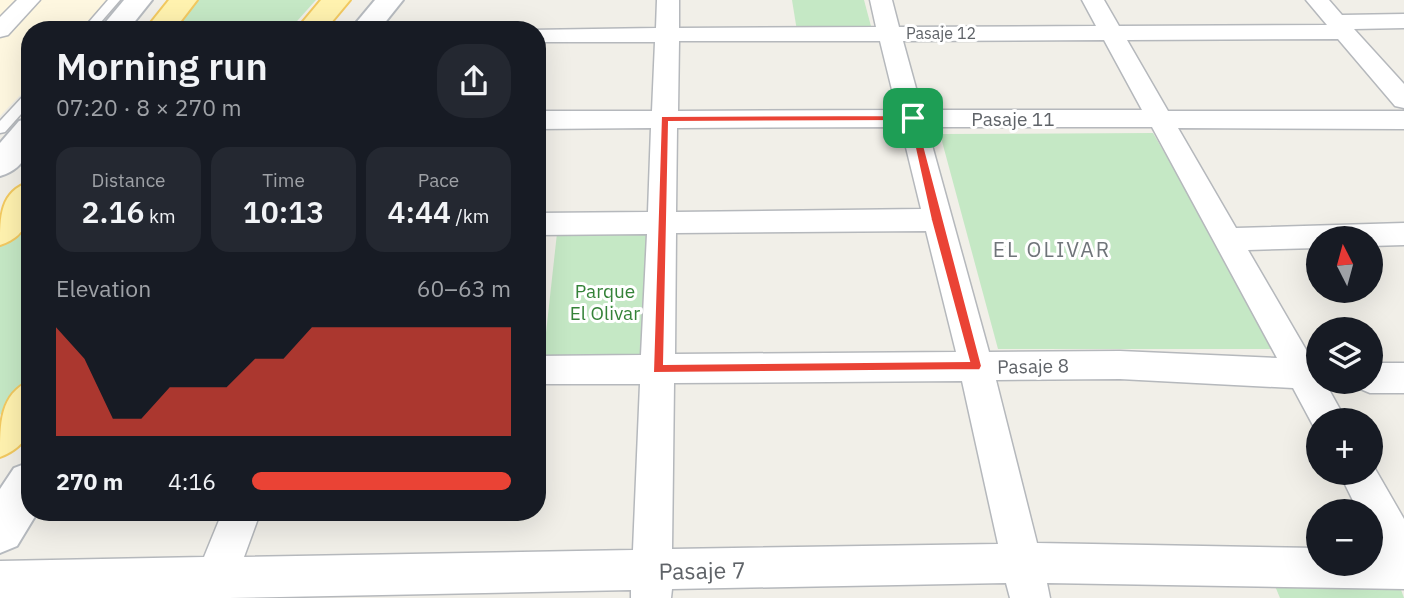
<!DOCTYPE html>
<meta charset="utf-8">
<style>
:root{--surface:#171b24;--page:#242831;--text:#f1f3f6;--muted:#9ea1a6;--accent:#ea4335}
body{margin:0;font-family:"IBM Plex Sans",sans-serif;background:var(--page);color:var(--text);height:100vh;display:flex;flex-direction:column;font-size:26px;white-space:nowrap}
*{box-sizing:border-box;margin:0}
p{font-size:23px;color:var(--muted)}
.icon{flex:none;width:38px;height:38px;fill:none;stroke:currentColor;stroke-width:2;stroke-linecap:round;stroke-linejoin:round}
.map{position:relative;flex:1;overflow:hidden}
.details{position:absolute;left:21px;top:21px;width:525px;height:500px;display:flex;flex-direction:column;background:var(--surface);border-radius:28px;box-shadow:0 7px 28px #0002}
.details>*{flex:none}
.needle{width:46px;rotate:354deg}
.controls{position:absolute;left:1306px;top:226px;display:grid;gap:14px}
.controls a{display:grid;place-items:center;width:77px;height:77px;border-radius:50%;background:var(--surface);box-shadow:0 7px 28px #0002;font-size:35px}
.pin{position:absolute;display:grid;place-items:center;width:60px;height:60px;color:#fff;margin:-30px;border-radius:14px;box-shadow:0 4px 10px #0006}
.round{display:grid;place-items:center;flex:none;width:74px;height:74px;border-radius:28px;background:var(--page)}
.overview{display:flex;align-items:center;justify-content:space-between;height:119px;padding:0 35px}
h1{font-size:38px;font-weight:600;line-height:52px}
.figures{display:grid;grid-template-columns:repeat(3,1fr);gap:10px;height:119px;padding:7px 35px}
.figures div{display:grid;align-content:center;border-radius:18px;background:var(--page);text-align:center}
.figures b{font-size:30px;font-weight:600}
.figures small{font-size:19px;font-weight:400}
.figures p{font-size:19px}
.chart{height:196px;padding:14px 35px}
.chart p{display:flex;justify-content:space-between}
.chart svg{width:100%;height:126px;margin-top:7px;fill:var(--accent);opacity:.7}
ul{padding:0 35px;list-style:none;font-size:23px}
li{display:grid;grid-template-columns:112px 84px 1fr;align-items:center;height:52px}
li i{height:18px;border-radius:9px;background:var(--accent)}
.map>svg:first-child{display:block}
.commercial{fill:#fef7e0}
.green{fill:#c5e8c5}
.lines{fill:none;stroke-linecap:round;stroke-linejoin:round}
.lane-casing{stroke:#b5b8bc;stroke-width:3}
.street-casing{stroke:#b5b8bc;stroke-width:3}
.secondary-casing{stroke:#b6babf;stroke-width:4}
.primary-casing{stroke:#f2c960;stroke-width:4}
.lane{fill:#fff;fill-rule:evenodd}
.street{fill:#fff;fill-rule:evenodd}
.secondary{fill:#fff;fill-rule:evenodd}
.primary{fill:#fff2af;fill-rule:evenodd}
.route{fill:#ea4335;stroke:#fff;stroke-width:2;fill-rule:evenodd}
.labels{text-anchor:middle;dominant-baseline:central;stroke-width:6;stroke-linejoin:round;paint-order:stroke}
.far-street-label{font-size:16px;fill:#5f6368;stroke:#fff}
.street-label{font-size:19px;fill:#5f6368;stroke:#fff}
.park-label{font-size:19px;fill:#348238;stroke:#fff}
.neighbourhood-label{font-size:21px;letter-spacing:2px;fill:#70757a;stroke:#fff}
.near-street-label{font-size:23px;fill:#5f6368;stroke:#fff}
</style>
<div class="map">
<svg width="1404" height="598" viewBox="0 0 1404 598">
<rect width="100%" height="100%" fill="#f1efe8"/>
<polygon class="commercial" points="0,0 110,0 81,30 30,30 30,85 0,116"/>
<g class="green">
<polygon points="198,0 316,0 289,30 174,30"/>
<polygon points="792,0 864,0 872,30 797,31"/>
<polygon points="1153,133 1279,349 998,349 940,134"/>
<polygon points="30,207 30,376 0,415 0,244"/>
<polygon points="558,224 662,224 657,356 543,360"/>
<polygon points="1399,584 1404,598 1280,598 1275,586"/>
</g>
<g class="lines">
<g class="lane-casing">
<g id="lane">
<polygon points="108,0 120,0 94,30 82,30"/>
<polygon points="30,92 30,104 5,132 0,133 0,121 26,93"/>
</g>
</g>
<g class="street-casing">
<g id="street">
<polygon points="17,0 40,0 8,35 0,37 0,17"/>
<path d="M657,0H679V28L876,27L870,0H892L899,27L1096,26L1082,0H1104L1119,26L1327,25L1306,0H1329L1342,15L1404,14V28L1354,29L1404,84V108L1395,106L1338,39L1127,40L1168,111H1404V129L1178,128L1236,228L1404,223V245L1370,246V238H1318V248L1248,250L1312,360H1318V382H1332L1327,386L1346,420H1318V432L1316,431L1293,388L1120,379L996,380L1037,543L1318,548V564H1370V549H1378L1370,534V511H1358L1339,472H1370V460L1404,519V589L1047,583L1050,598H1010L1006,583L672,589L671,598H631V590L229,598H0V561L204,557L222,513H260L244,557L633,550L640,384H537V356L641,355L647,234L537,235V213L648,212L651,128L537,129V111H652L655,42H537V30H530L656,28ZM1104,40L1142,110H922L903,41ZM679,41H880L897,110L678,111ZM901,127L921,209L676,212L677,128ZM927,127H1152L1277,358L1120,351L989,352ZM926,231L956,352L675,354L676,233ZM962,381L998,544L672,549L674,383Z"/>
<polygon points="1370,363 1404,363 1404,393 1370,393 1358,388 1355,382 1370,382"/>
</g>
</g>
<g class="secondary-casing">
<g id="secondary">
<polygon points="124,0 152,0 128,30 99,30"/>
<polygon points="375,0 403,0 379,30 350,30"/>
<path d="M30,118C30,145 30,167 0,176V143L19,121Z"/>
<polygon points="30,462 30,513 37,513 17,546 0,553 0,489 14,468"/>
</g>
</g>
<g class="primary-casing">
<g id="primary">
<polygon points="169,0 197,0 174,30 145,30"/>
<polygon points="321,0 350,0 325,30 296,30"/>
<path d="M30,182C30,210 32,235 0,245C0,217 0,191 30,182Z"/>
<path d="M30,381C30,415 39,442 0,457C0,423 0,394 30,381Z"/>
</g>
</g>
<use href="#lane" class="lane"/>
<use href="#street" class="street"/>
<use href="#secondary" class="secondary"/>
<use href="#primary" class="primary"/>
</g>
<path class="route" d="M916,115L982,366L980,370L653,373L661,116ZM909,121L931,220L969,361L664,364L669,122Z"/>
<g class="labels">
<g class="far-street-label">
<text x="941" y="33">Pasaje 12</text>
</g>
<g class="street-label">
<text x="1013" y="119">Pasaje 11</text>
<text transform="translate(1033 366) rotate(-1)">Pasaje 8</text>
</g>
<g class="park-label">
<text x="605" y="291">Parque<tspan x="605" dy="22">El Olivar</tspan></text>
</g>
<g class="neighbourhood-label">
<text x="1052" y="249">EL OLIVAR</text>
</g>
<g class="near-street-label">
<text transform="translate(702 570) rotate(-1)">Pasaje 7</text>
</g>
</g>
</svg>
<div class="controls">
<a><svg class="needle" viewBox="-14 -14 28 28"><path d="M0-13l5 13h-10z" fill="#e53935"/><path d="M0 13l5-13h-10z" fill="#9ea1a6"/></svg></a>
<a><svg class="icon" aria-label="layers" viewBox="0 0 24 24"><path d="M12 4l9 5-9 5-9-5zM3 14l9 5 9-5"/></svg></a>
<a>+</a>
<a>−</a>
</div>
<div class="pin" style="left:913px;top:118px;background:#1e9e55"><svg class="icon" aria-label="arrive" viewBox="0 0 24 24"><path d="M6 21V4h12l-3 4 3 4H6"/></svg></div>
<section class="details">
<div class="overview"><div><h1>Morning run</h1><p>07:20 · 8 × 270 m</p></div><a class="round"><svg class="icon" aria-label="share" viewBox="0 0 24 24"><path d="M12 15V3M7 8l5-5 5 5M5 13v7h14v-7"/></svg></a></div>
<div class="figures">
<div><p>Distance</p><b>2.16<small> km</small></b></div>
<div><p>Time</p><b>10:13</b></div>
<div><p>Pace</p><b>4:44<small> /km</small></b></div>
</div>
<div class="chart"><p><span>Elevation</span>60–63 m</p>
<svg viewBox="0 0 160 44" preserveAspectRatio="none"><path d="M0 44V6L10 17L20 38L30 38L40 27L50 27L60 27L70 17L80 17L90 6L100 6L110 6L120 6L130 6L140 6L150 6L160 6V44z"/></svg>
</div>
<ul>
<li><b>270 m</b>4:16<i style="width:100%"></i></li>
</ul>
</section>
</div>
